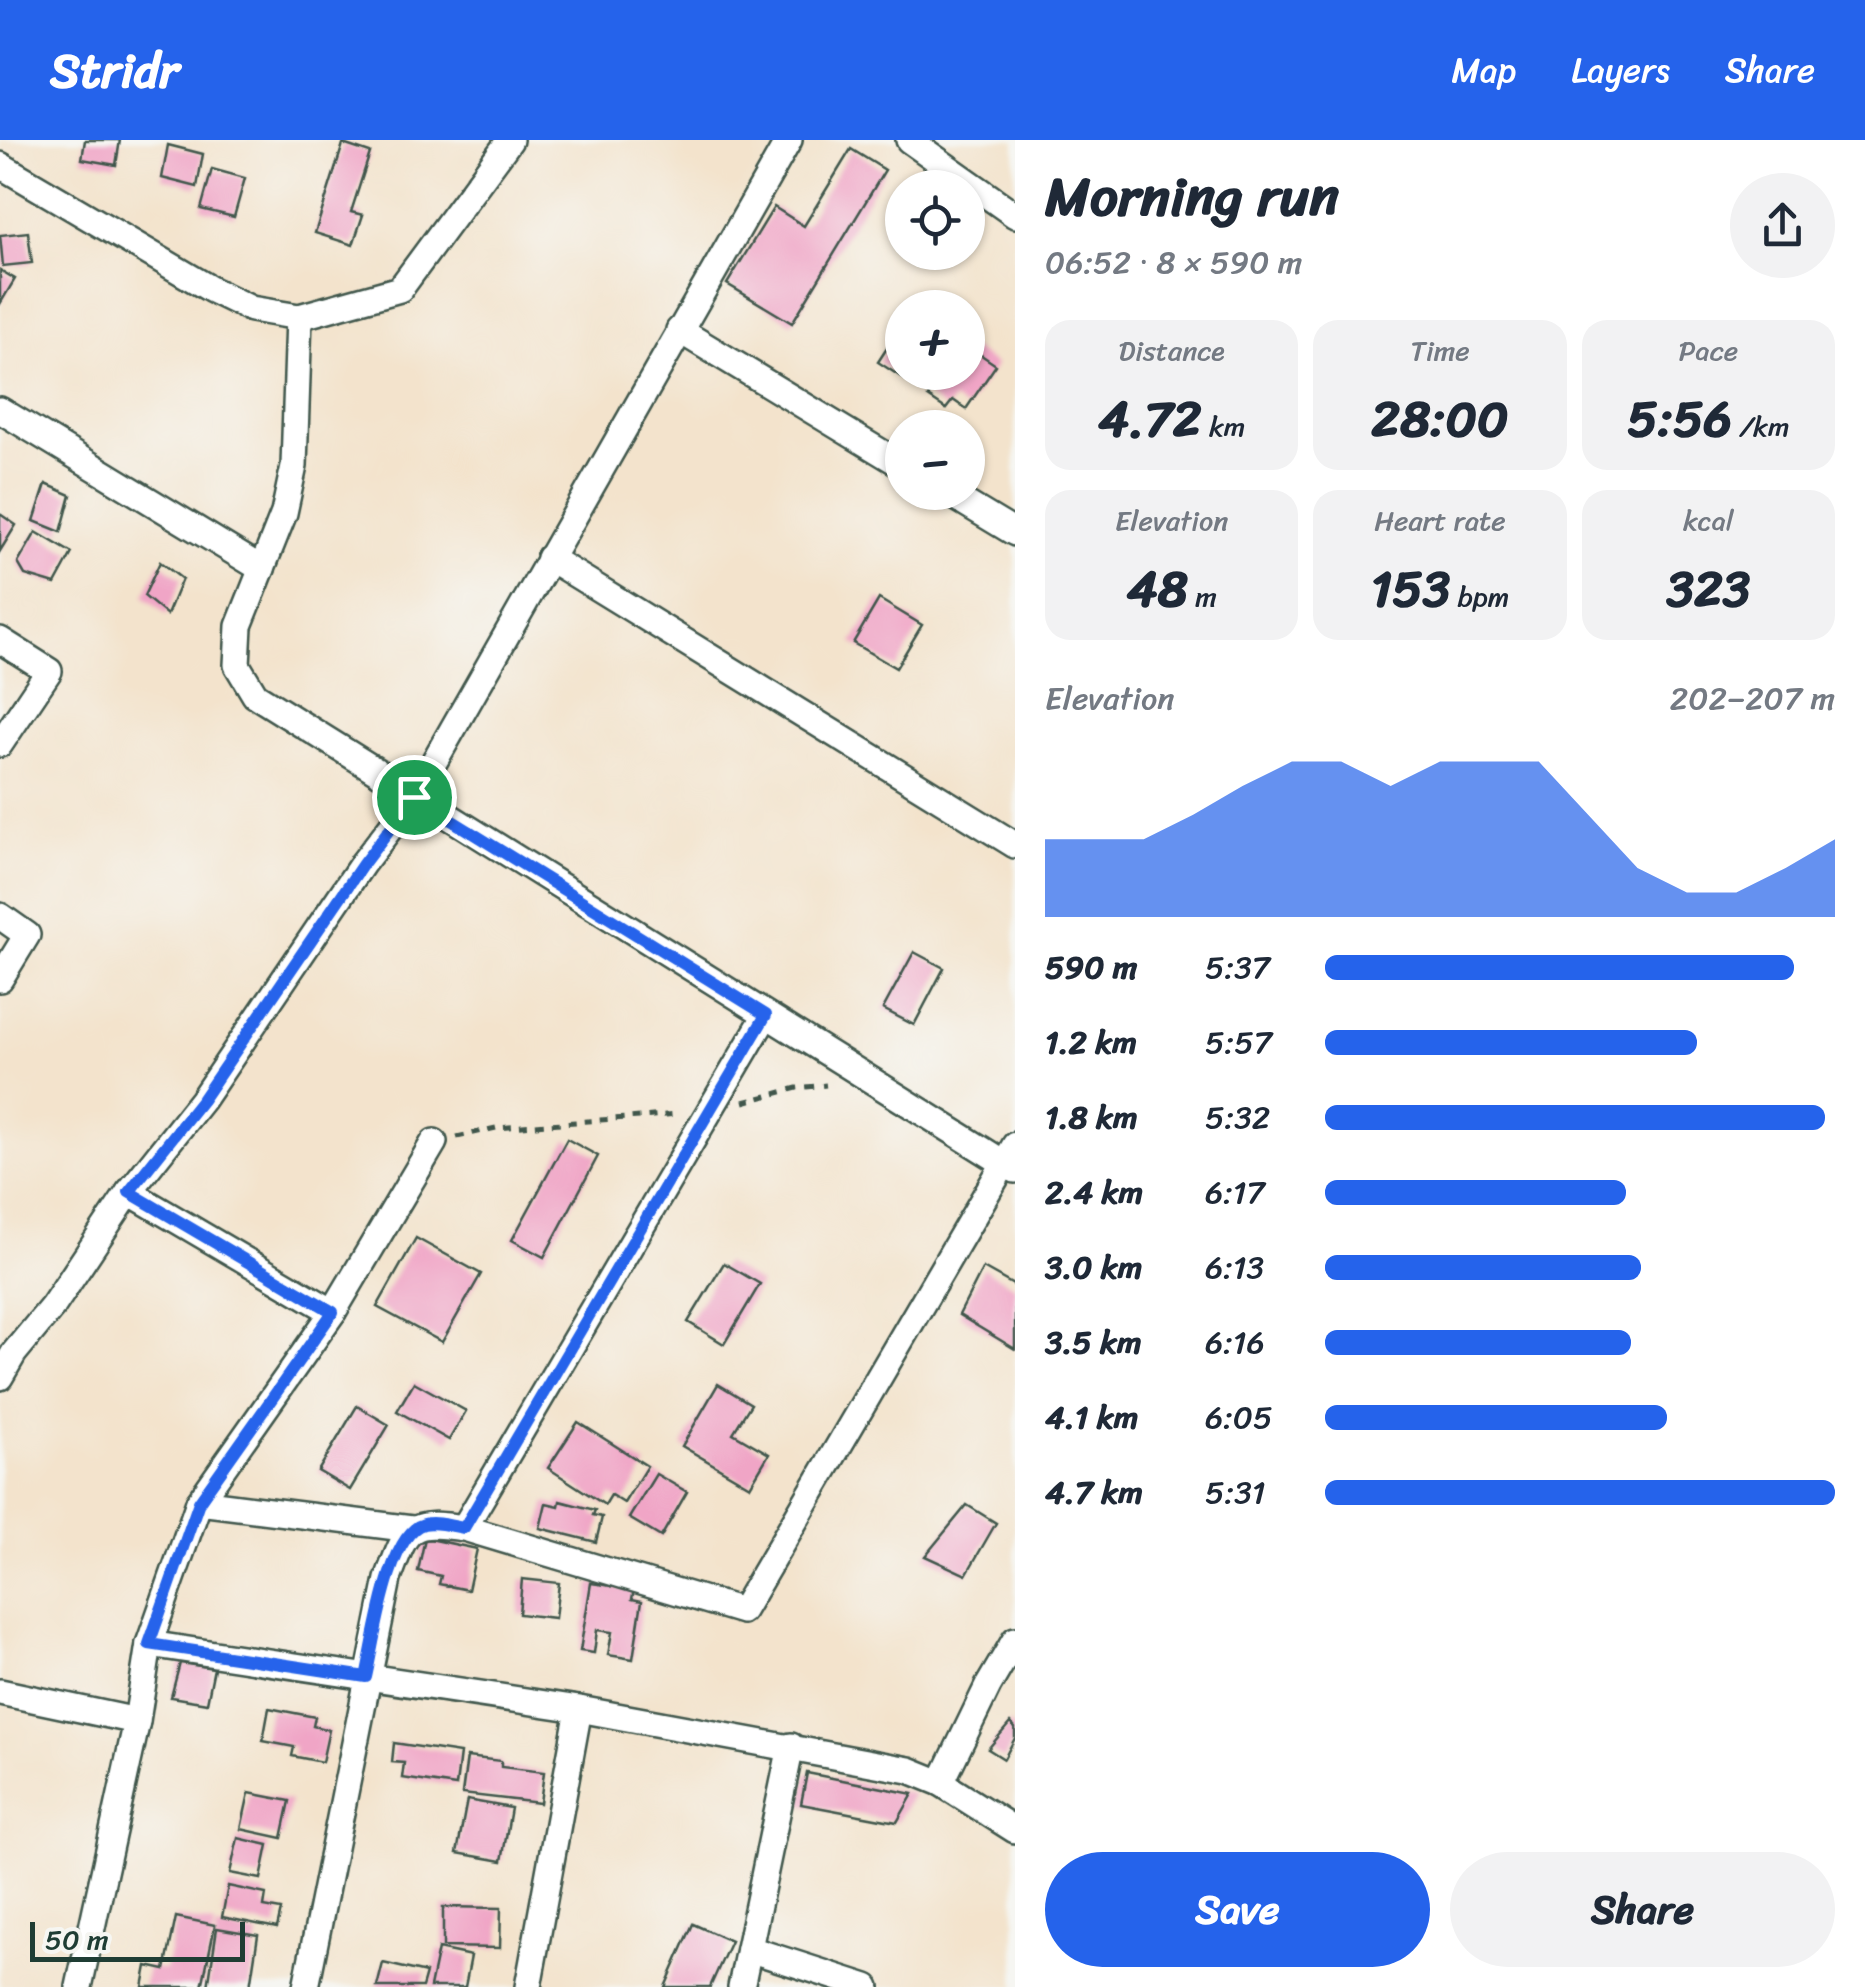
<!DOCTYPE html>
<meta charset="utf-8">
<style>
:root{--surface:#fff;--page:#f2f2f3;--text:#1f2937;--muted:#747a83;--accent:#2563eb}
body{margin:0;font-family:Sriracha,sans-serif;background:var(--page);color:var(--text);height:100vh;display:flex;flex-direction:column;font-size:38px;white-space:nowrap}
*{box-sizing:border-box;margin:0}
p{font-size:32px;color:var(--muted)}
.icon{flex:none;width:55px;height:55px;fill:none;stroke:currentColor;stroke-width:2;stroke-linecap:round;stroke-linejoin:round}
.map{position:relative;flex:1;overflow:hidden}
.side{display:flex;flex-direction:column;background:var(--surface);width:850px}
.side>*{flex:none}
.controls{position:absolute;left:885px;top:30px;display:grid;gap:20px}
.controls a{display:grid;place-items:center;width:100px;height:100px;border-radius:50%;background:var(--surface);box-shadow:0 2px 8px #0004;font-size:50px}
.scale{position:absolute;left:30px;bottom:25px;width:215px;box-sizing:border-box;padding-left:10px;border:5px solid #1f3d34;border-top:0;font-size:28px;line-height:35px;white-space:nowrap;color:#1f3d34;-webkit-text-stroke:8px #f6f6f2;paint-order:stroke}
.pin{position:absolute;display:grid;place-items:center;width:85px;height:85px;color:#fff;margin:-42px;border:5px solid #fff;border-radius:50%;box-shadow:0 2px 10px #0007}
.round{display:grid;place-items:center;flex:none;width:105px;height:105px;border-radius:52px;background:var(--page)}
.headline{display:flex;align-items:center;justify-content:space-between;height:170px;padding:0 30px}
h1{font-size:55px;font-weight:700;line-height:75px}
.figures{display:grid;grid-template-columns:repeat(3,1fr);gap:15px;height:170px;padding:10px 30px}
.figures div{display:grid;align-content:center;border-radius:25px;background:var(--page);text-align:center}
.figures b{font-size:50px;font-weight:700}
.figures small{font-size:28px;font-weight:400}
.figures p{font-size:28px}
.chart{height:280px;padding:20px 30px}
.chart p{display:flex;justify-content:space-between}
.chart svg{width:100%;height:180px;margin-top:10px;fill:var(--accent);opacity:.7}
.action{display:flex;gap:20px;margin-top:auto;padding:20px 30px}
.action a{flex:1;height:115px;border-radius:60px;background:var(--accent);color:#fff;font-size:40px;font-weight:700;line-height:115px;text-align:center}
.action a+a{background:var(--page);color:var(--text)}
ul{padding:0 30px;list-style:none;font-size:32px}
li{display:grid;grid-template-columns:160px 120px 1fr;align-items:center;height:75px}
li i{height:25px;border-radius:12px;background:var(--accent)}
header{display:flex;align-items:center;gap:60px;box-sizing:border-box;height:140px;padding:0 50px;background:var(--accent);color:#fff}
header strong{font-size:48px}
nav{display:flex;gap:55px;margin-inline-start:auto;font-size:35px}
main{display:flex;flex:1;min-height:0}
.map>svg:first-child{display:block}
.building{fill:#f0a5c6}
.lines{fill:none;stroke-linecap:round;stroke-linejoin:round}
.street-casing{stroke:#3f564b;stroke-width:30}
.path{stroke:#3f564b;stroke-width:5;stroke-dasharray:8 8;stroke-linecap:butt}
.street{stroke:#fff;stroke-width:25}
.route-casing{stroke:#fff;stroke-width:20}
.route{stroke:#2563eb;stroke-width:12}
</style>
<header>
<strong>Stridr</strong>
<nav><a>Map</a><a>Layers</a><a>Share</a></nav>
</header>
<main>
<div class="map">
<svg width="1015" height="1847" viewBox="0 0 1015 1847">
<rect width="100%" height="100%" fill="#f6f6f2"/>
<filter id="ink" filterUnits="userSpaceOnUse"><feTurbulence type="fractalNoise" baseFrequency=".01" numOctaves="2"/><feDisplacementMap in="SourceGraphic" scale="20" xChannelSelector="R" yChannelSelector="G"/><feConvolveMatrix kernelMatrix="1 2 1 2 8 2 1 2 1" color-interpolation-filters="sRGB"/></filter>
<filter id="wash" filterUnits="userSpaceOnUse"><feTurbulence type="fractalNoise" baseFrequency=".0048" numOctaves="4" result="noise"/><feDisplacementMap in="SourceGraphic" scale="40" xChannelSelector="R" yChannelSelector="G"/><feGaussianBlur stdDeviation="2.25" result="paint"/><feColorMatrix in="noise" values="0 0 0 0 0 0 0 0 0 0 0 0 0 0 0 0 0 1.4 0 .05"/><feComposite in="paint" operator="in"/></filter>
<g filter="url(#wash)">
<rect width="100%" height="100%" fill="#f3e3cc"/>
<g id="blocks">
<g class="building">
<polygon points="85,0 120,0 116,25 82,19"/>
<polygon points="343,4 370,13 351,72 363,75 353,105 315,93"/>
<polygon points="168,5 203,14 197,47 162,38"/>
<polygon points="851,9 885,30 792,183 727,144 774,67 804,86"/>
<polygon points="212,29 245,38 234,77 201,69"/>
<polygon points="28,92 32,123 3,126 0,95"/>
<polygon points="0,130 15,139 0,164"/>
<polygon points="902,185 902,232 919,232 912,244 878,222"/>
<polygon points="968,206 996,225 966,269 953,260 946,269 928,257 944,232 968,232"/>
<polygon points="46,344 71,355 61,392 34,381"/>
<polygon points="0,374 16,385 0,411"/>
<polygon points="36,392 72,413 55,444 25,435 18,423"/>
<polygon points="160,422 182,439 167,475 144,456"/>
<polygon points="879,459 922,485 896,528 853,503"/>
<polygon points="914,812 944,828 914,885 883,869"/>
<polygon points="567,999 598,1016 544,1117 512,1100"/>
<polygon points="416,1098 481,1134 442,1202 377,1167"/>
<polygon points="724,1123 760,1144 724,1204 688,1182"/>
<polygon points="983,1128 1015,1146 1015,1209 959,1175"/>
<polygon points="414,1242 466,1271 449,1300 397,1271"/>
<polygon points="718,1244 751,1264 733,1293 769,1314 750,1346 682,1306"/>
<polygon points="357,1266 389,1285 350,1350 318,1331"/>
<polygon points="578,1282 647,1326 624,1363 611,1355 605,1365 548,1328"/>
<polygon points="656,1334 687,1352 661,1397 629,1378"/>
<polygon points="560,1361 595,1370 593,1375 602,1377 596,1402 540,1388 546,1363 559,1366"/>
<polygon points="967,1365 996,1383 966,1435 925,1416"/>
<polygon points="425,1398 477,1409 468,1450 439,1444 441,1436 418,1431"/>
<polygon points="522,1439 559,1443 555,1478 519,1474"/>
<polygon points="591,1443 634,1449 632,1459 642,1461 633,1519 608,1515 612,1492 597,1490 594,1513 580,1511"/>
<polygon points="180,1523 214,1528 207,1563 171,1557"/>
<polygon points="269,1568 315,1577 313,1586 329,1590 322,1622 292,1616 294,1607 263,1601"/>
<polygon points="1010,1583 1015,1588 1015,1598 1004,1619 988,1609"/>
<polygon points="394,1603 460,1613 456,1646 402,1638 404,1623 392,1622"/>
<polygon points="467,1617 501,1621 501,1627 544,1632 540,1663 462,1654"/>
<polygon points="807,1633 913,1654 897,1682 801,1664"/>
<polygon points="249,1653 290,1661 282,1698 241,1689"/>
<polygon points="467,1660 511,1668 502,1721 457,1713"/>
<polygon points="238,1698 268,1705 261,1739 230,1733"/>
<polygon points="228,1746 266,1754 264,1767 281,1770 277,1788 222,1777"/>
<polygon points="443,1767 501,1768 500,1808 443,1807"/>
<polygon points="176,1777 215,1785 202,1847 143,1847 147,1826 165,1830"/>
<polygon points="693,1784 731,1801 710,1847 665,1847"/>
<polygon points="217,1788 258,1795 250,1847 208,1847"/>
<polygon points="438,1809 471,1816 465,1847 430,1847"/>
<polygon points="383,1823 426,1833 422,1847 377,1847"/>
</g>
</g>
</g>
<g filter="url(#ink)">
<use href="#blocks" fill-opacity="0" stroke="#3f564b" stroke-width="2.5"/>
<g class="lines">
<g class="street-casing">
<g id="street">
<polyline points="909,0 1015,75"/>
<polyline points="0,25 212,150 251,169 299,177 400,149 510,0"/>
<polyline points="299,177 294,326 284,373 239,486 237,525 255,555 1015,1030"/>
<polyline points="679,190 902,325"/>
<polyline points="0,270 262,429"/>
<polyline points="947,352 1015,393"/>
<polyline points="549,418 1015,705"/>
<polyline points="0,500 49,531 0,604"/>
<polyline points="0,776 27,795 0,839"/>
<polyline points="129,1052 333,1172"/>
<polyline points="0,1237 14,1213 53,1166 129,1052 202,960 363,723 414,657 789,0"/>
<polyline points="199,1362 412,1389"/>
<polyline points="464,1388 766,875"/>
<polyline points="149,1504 579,1569 909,1630 941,1643 1015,1690"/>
<polyline points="0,1552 137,1581"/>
<polyline points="941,1643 988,1546 1015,1500"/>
<polyline points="749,1809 867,1847"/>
<polyline points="79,1847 137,1581 149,1504 199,1362 333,1172 434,1002"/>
<path d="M306,1847L388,1439C407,1388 407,1380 464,1388L742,1471L1015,1005"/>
<polyline points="528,1847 579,1569"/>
<polyline points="741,1847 791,1606"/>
</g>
</g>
<g class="path">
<polyline points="744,962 797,948 826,945"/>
<polyline points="457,997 496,988 679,974"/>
</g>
<use href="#street" class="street"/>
</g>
</g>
<g class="lines" filter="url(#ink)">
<g class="route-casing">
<path id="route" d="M414,657L766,875L464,1388C452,1386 435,1381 424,1384C388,1393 374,1504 366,1537L149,1504L199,1362L333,1172L129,1052L202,960L363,724Z"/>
</g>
<use href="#route" class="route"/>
</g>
</svg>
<div class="controls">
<a><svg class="icon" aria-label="locate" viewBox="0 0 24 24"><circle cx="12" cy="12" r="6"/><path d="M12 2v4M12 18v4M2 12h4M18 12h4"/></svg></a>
<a>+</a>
<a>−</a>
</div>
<div class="scale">50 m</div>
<div class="pin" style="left:414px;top:657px;background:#1e9e55"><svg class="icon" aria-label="arrive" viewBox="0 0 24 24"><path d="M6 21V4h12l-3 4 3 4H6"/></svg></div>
</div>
<section class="side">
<div class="headline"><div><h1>Morning run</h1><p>06:52 · 8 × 590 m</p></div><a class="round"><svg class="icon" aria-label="share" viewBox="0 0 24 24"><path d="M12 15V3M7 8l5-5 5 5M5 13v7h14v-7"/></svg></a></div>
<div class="figures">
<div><p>Distance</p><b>4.72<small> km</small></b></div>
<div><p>Time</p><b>28:00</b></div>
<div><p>Pace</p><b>5:56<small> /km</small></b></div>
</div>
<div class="figures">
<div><p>Elevation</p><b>48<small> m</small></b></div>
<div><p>Heart rate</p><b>153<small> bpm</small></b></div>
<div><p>kcal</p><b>323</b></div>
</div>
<div class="chart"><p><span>Elevation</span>202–207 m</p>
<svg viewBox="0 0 160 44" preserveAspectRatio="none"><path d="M0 44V25L10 25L20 25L30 19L40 12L50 6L60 6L70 12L80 6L90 6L100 6L110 19L120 32L130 38L140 38L150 32L160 25V44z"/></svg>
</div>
<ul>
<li><b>590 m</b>5:37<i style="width:92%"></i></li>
<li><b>1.2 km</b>5:57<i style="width:73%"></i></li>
<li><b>1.8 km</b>5:32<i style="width:98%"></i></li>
<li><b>2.4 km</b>6:17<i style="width:59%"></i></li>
<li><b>3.0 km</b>6:13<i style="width:62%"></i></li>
<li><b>3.5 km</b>6:16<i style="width:60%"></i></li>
<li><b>4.1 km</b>6:05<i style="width:67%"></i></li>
<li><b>4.7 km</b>5:31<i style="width:100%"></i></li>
</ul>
<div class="action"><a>Save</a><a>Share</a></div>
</section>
</main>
